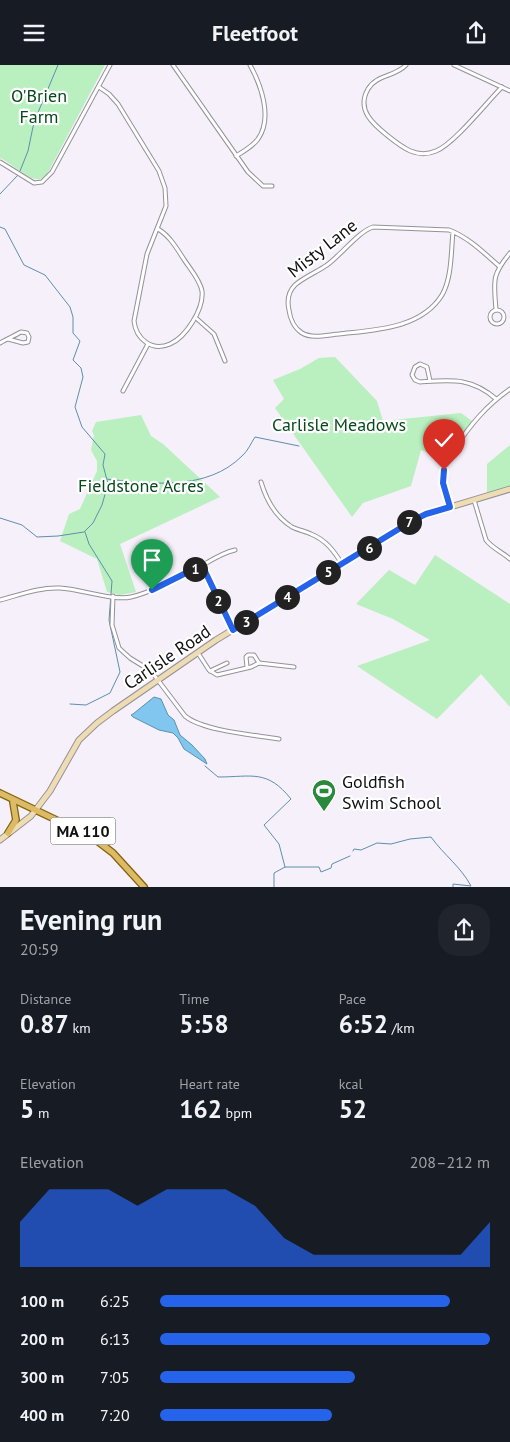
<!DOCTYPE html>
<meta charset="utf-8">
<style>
:root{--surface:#171b24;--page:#20242c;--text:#f1f3f6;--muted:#9ea1a6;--accent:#2563eb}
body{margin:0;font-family:"PT Sans",sans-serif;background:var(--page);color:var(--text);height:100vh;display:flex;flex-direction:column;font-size:19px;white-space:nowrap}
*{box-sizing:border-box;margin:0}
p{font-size:16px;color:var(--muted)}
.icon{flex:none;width:28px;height:28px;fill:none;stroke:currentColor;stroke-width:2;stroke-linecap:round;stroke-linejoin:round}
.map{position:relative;height:822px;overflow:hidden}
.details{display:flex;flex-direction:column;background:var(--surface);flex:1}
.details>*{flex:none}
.pin{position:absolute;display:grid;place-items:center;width:42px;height:42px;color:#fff;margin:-51px -21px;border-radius:50% 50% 50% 0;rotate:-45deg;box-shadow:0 0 5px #0007}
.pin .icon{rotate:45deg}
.km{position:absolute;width:25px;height:25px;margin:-12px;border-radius:50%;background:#222;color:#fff;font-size:14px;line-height:25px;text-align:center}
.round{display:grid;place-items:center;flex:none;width:52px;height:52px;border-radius:20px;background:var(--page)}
.overview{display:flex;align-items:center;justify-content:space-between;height:85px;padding:0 20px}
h1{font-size:28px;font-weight:800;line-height:38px}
.stats{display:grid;grid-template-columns:repeat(3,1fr);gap:8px;height:85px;padding:5px 20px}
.stats div{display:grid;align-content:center}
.stats b{font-size:25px;font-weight:800}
.stats small{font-size:14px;font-weight:400}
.stats p{font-size:14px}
.chart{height:140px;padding:10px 20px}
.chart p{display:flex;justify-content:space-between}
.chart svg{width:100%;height:90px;margin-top:5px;fill:var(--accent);opacity:.7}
ul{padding:0 20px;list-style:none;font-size:16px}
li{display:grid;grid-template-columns:80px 60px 1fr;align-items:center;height:38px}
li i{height:12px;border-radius:6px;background:var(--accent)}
header{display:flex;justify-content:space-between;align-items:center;height:65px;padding:0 20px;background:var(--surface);font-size:22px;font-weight:800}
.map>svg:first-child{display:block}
.green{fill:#baefc0}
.water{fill:#80c6ef;stroke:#5e8fad}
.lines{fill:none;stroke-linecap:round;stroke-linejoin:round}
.stream{stroke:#5e8fad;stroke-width:1}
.minor-casing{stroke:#959199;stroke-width:5}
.secondary-casing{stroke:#959199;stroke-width:7}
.primary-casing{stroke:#866107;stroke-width:8}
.minor{stroke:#fff;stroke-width:3}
.secondary{stroke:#eeddb3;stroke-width:5}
.primary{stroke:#dcbb67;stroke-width:5.5}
.route-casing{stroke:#fff;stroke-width:10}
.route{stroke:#2563eb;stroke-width:6}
.labels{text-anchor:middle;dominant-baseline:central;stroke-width:4.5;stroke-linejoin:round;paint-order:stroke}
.shield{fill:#fff;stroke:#585759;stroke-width:1}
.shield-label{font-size:16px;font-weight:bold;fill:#100f12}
.park-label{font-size:18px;fill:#08491c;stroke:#fff}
.street-label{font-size:18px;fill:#100f12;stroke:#fff}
.poi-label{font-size:18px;fill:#100f12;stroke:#fff;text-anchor:start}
</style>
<header><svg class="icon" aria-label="menu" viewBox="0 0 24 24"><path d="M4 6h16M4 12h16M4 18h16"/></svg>Fleetfoot<svg class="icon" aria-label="share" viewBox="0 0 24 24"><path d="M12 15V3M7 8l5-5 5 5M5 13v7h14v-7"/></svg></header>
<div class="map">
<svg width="510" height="822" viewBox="0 0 510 822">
<rect width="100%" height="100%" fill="#f5f0f9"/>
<g class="green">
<path d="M0,0H105L53,98C50,103 47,112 40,114C31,117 10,97 0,93Z"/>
<polygon points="335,292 377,336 383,356 461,348 472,356 447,395 421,385 411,421 363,438 352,452 275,343 284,334 273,315 300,304 319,293"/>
<polygon points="141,350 151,371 163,379 220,432 120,479 136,527 120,530 107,527 97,494 60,476 69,449 80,444 97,406 97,396 91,385 94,370 92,366 96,357"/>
<polygon points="510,380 510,424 487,431 487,399"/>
<polygon points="435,490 510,539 510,642 481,609 437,654 357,601 430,575 393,554 356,539 389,505 415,520"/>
</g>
<polygon class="water" points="154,632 161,634 168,650 174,655 180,670 192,680 205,694 207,699 184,684 178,673 173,668 159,665 133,652 131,650 133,649"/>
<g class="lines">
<g class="stream">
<polyline points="20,106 28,86 34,57 58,0"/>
<polyline points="0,129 18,110"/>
<polyline points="0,162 5,164 24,200 45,210 70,242 73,252 73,268 80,276 73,295 81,303 83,312 75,342 82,362 105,389 103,400 108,419 102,440 93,458 84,467 58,471 37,472 22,460 0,453"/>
<path d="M106,414C152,419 207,426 242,391C248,386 251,378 255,372L299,381"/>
<polyline points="70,639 86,640 110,628 120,607 109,555 112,516 89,479 85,467"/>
<path d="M205,701L218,712C252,712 267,704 291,734L264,760L279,779L285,802"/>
<path d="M353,786L354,784L361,785L377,778L391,779L410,774L431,772C444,790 461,802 471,821L453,819V822"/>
<polyline points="274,822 274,808 285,802 319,802 321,807 331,803 332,799 350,791"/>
</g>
<g class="minor-casing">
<g id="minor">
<polyline points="173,0 248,107 263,121 272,121"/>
<path d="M406,0C395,12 377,9 368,24C356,45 373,59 388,71C403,83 417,94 436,86C454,79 487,37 502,22"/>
<polyline points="454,0 510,26"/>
<path d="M99,22L109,29L118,39L159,106L165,123L166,141L147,189L134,256C136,274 152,287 170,279C186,272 204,244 202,226C200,215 191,205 185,196C177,184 170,171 158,164"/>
<path d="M236,91C244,86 252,82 258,74C273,53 261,20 250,0"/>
<polyline points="0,97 34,118 42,117 52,107 110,0"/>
<path d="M453,167C451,186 452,213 442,230C421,264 374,265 339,269C327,270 312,274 302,268C294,263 290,253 289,245C287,236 288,227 295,220C304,212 317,207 327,200C341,190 358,167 373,162L449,165C468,172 484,188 499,201"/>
<path d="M496,245C494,216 491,211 510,188"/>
<circle cx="497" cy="252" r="7"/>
<polyline points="196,253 214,269 225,296"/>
<path d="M0,278C7,274 14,271 21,267L27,268L29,272L28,277L23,278L8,274"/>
<path d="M430,316L427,302L420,299L415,302L412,310L415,315L420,317C451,315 471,312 496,334"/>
<polyline points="123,326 148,279"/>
<path d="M261,417C266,434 276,452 292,462C298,465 305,466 311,469C326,475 334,486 342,499"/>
<path d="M474,435L486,475C492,483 502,487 510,494"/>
<path d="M450,441C445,431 441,419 443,408C445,399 450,391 455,383C471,359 486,341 510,324"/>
<polyline points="202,500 233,564"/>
<path d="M113,531L112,560L119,583L130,593L151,606L185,651C203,666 256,670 279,674"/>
<path d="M0,535C19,530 40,522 60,523C80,524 113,536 131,532C149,528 181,512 198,503C210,496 221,488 235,485"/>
<polyline points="198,588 209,605 217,610 251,602 259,598 294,602"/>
<polyline points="247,602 246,592 248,590 254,590 259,598"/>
<polyline points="210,606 227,598"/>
</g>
</g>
<g class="secondary-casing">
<polyline id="secondary" points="0,775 31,751 50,726 79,675 97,658 113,646 216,575 411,456 427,449 510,424"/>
</g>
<g class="primary-casing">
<g id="primary">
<polyline points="0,728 92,772 113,788 144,822"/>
<polyline points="8,768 16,755 13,737"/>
</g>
</g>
<use href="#minor" class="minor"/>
<use href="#secondary" class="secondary"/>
<use href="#primary" class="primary"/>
</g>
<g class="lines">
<g class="route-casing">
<polyline id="route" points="152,525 202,500 233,565 412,456 426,449 450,442 443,418 444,405"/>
</g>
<use href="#route" class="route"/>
</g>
<defs>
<g id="stadium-pin" transform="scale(1.25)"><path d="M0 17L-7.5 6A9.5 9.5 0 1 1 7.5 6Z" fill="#29893c" stroke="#fff"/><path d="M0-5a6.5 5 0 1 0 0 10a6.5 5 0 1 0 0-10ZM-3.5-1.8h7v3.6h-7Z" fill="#fff"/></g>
</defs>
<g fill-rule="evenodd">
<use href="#stadium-pin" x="324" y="726"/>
</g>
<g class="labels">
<rect class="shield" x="50.5" y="752.5" width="65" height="27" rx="4"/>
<g class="shield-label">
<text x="83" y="766">MA 110</text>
</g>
<g class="park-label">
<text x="39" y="30">O'Brien<tspan x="39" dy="21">Farm</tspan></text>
<text x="339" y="359">Carlisle Meadows</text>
<text x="141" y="420">Fieldstone Acres</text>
</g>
<g class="street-label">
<text transform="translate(322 183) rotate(-38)">Misty Lane</text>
<text transform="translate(167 592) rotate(-34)">Carlisle Road</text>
</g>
<g class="poi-label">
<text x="342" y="716">Goldfish<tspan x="342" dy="21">Swim School</tspan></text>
</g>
</g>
</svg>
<div class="pin" style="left:152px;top:525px;background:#1e9e55"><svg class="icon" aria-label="arrive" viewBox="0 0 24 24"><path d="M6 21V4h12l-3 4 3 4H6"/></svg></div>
<div class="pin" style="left:444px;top:405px;background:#d93025"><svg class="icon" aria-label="check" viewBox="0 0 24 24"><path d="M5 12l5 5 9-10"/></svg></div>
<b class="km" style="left:195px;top:504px">1</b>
<b class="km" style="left:218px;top:536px">2</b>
<b class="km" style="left:246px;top:557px">3</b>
<b class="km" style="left:287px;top:532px">4</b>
<b class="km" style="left:328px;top:507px">5</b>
<b class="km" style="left:369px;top:483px">6</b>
<b class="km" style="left:409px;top:457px">7</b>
</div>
<section class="details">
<div class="overview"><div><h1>Evening run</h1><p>20:59</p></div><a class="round"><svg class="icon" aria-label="share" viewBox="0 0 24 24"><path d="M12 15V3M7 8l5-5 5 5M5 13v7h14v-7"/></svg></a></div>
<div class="stats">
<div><p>Distance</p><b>0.87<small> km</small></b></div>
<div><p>Time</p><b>5:58</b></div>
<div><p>Pace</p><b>6:52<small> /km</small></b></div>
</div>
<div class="stats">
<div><p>Elevation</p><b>5<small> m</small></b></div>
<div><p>Heart rate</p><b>162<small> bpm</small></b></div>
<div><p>kcal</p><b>52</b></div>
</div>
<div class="chart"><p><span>Elevation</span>208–212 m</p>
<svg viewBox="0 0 160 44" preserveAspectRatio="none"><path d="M0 44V22L10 6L20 6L30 6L40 14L50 6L60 6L70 6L80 14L90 30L100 38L110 38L120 38L130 38L140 38L150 38L160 22V44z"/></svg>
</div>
<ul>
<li><b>100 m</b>6:25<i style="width:88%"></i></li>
<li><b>200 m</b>6:13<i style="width:100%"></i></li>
<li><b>300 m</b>7:05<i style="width:59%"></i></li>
<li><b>400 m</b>7:20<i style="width:52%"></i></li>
</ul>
</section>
